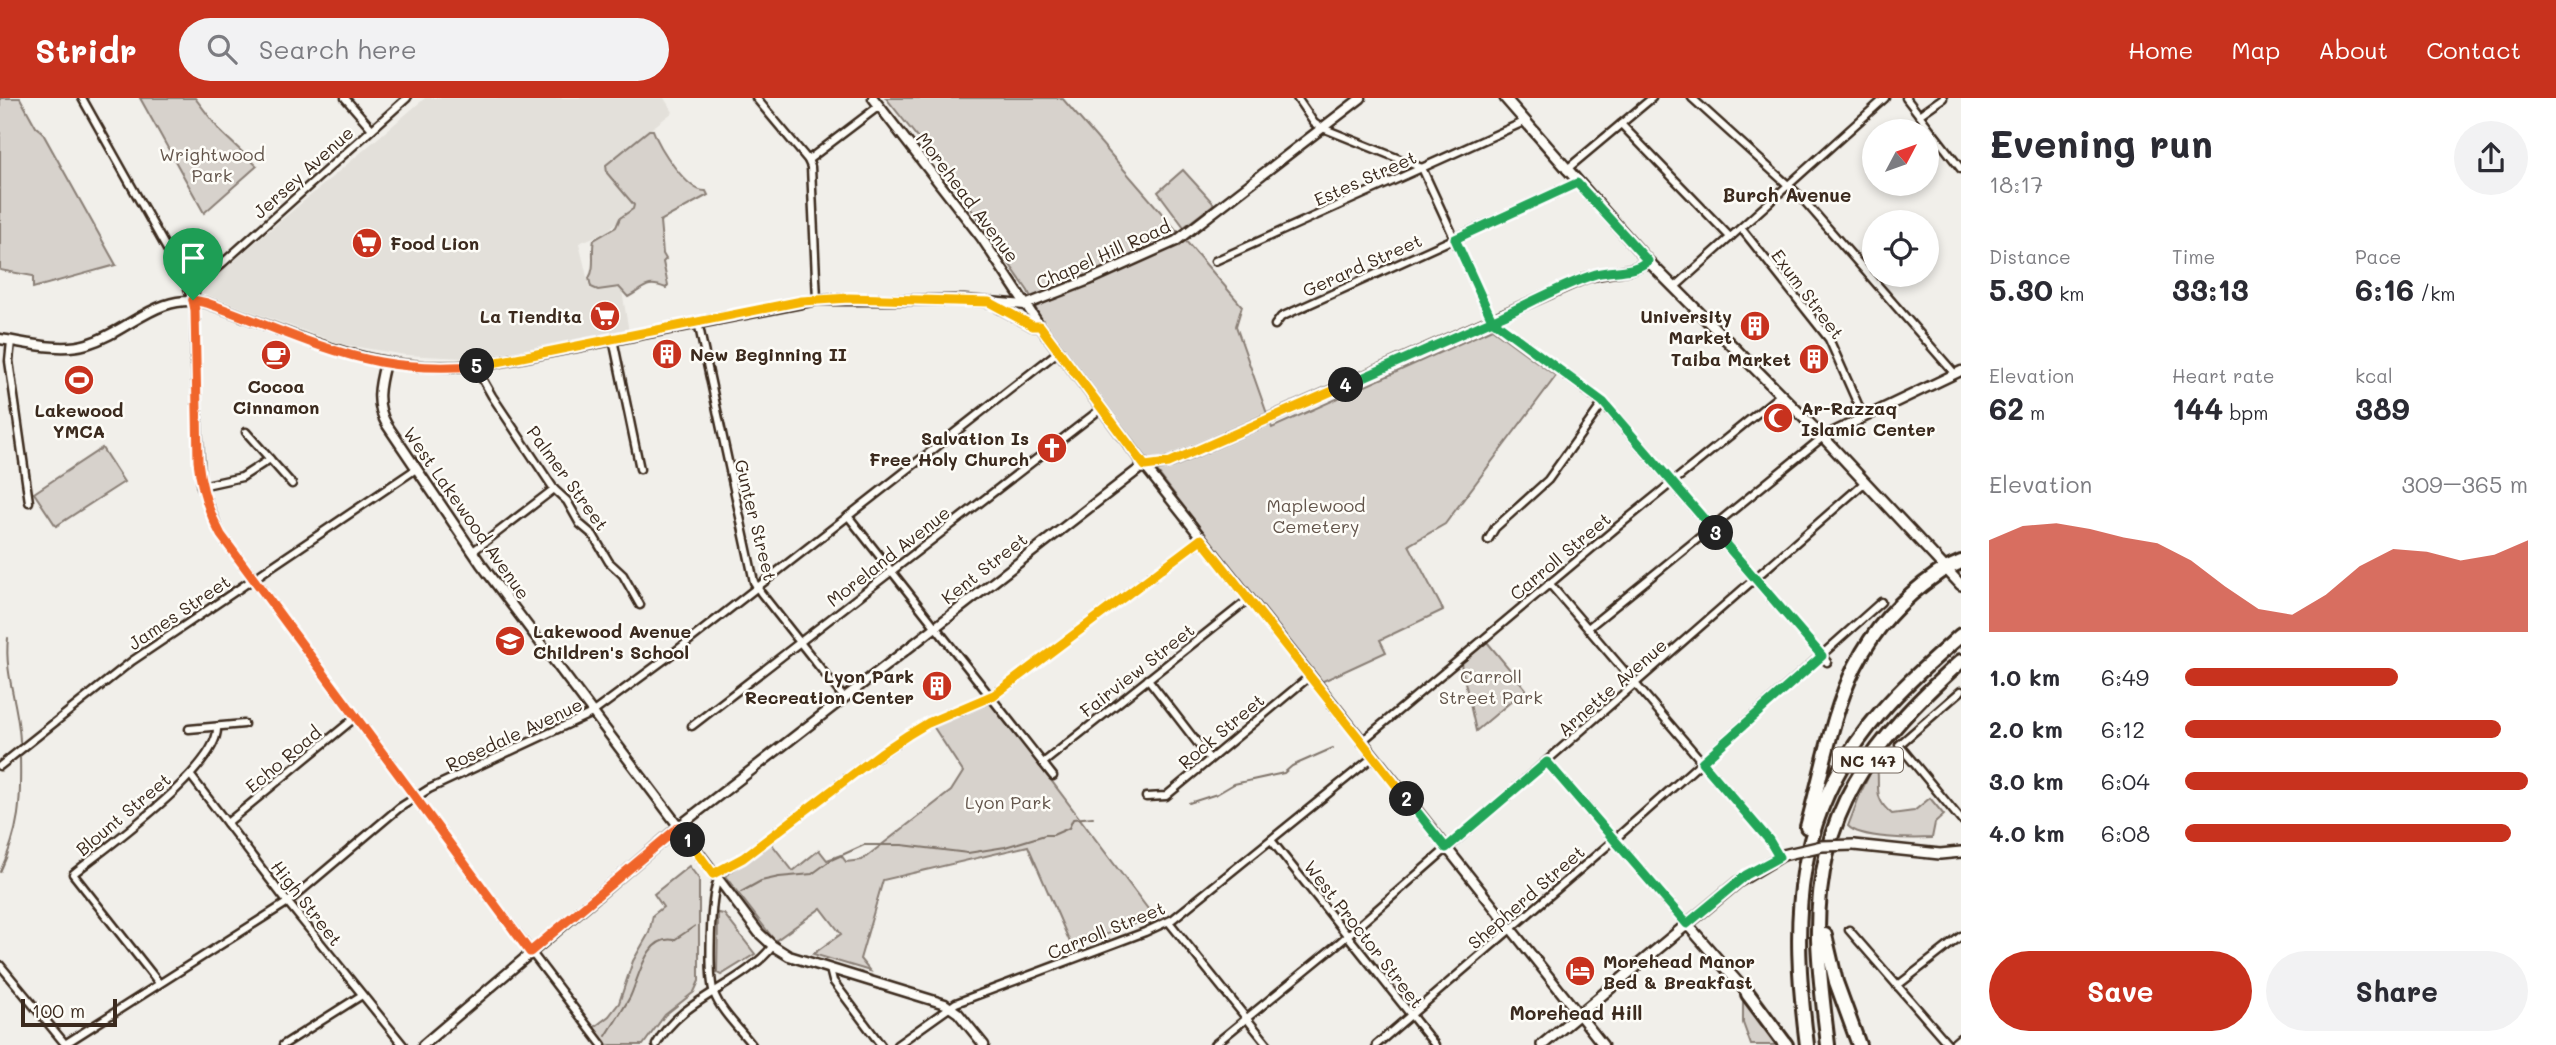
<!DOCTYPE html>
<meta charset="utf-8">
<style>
:root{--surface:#fff;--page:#f2f2f3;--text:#2b2b33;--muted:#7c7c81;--accent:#c8321e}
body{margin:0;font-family:Mali,sans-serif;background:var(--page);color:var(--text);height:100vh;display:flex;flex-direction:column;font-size:26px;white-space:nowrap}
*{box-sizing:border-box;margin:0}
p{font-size:23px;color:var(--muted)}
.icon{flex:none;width:38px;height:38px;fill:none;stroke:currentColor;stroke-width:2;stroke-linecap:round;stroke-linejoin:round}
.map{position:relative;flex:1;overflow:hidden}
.side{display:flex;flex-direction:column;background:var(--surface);width:595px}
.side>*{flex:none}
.needle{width:46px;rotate:49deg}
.controls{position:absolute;left:1862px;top:21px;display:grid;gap:14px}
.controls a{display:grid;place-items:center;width:77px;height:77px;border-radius:50%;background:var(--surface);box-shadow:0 4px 10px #0003;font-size:35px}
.scale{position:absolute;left:21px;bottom:18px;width:96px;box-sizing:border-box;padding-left:7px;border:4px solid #3b2a1e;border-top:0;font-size:19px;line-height:24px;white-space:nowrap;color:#3b2a1e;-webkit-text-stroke:5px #fdfcf7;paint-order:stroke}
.pin{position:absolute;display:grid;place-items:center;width:60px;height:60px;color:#fff;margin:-72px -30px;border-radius:50% 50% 50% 0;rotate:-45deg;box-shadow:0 0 7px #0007}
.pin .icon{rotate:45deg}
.km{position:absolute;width:35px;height:35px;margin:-18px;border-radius:50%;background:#222;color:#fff;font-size:19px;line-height:35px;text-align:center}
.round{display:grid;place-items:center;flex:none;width:74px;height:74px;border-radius:37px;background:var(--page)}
.headline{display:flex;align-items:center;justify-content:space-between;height:119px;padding:0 28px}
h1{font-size:38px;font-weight:700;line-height:52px}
.metrics{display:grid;grid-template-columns:repeat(3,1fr);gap:10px;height:119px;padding:7px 28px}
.metrics div{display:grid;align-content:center}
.metrics b{font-size:30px;font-weight:700}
.metrics small{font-size:19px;font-weight:400}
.metrics p{font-size:19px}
.chart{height:196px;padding:14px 28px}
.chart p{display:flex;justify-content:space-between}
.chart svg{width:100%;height:126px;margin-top:7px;fill:var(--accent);opacity:.7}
.button{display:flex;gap:14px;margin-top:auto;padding:14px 28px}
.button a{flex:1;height:80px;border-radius:42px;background:var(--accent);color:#fff;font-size:28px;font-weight:700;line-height:80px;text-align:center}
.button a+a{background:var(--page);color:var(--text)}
ul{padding:0 28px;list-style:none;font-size:23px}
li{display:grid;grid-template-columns:112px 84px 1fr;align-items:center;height:52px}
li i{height:18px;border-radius:9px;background:var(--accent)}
header{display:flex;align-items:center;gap:42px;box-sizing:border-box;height:98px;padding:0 35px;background:var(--accent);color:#fff}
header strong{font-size:33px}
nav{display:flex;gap:38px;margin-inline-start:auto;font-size:24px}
.search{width:490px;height:63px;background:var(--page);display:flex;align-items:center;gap:18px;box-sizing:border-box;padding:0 24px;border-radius:38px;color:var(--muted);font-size:26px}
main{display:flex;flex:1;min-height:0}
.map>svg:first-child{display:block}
.built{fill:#e3e0da}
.green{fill:#d7d2cc;stroke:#897e75;stroke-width:2}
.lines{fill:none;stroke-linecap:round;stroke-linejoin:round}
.stream{stroke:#80746b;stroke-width:2}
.minor-casing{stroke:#3b2a1e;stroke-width:11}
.tertiary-casing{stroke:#3b2a1e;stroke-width:13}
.secondary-casing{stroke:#3b2a1e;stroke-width:14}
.motorway-casing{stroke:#3b2a1e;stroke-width:18}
.minor{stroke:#fdfcf7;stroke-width:6}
.tertiary{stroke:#fdfcf7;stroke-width:8}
.secondary{stroke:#fdfcf7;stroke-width:9}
.motorway{stroke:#fdfcf7;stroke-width:12}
.secondary-bridge-casing{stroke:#3b2a1e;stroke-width:14;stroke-linecap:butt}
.secondary-bridge{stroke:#fdfcf7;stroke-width:9}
.split-1-casing{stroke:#fff;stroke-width:14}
.split-2-casing{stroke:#fff;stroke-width:14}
.split-3-casing{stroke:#fff;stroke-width:14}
.split-4-casing{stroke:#fff;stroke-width:14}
.split-5-casing{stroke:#fff;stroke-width:14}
.split-6-casing{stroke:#fff;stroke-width:14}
.split-1{stroke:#f0652b;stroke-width:9}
.split-2{stroke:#f5b400;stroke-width:9}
.split-3{stroke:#22a559;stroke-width:9}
.split-4{stroke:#22a559;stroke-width:9}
.split-5{stroke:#f5b400;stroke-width:9}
.split-6{stroke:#f0652b;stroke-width:9}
.labels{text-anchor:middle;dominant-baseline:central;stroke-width:5;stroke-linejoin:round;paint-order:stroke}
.shield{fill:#fdfcf7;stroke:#75695f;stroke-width:2}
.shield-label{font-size:16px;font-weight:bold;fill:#3b2a1e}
.park-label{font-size:18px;fill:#62544a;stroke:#fdfcf7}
.street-label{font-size:18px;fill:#3b2a1e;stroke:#fdfcf7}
.poi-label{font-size:18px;font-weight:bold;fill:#3b2a1e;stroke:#fdfcf7;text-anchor:start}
.neighbourhood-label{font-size:19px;font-weight:bold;fill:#3b2a1e;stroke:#fdfcf7}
</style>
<header>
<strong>Stridr</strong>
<div class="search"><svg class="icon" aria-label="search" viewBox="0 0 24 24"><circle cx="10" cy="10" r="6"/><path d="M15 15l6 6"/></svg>Search here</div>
<nav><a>Home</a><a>Map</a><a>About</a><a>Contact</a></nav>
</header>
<main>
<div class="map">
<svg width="1961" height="947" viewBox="0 0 1961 947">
<rect width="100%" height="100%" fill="#f1efea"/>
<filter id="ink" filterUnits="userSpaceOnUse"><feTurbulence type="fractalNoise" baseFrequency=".0143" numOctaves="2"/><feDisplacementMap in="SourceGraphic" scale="14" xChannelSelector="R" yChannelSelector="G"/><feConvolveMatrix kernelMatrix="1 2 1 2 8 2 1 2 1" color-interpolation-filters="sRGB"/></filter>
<g filter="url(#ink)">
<polygon class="built" points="425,0 664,0 673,14 604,67 637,107 606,134 579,145 590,191 621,187 629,234 483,261 405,257 341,246 197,194"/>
<g class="green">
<polygon points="0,0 20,0 36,29 42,34 116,167 33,190 33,178 0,172"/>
<polygon points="140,0 195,0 221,34 257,68 204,115"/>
<polygon points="886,0 1062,0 1242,208 1236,228 1272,330 1492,231 1556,278 1445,426 1409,447 1443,512 1380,542 1386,554 1319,585 1041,222 1028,193 949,79"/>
<path d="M649,32H653C659,49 687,94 706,93L708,97L660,123L663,156L666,161L663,164L668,187L666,190C646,182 645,190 628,199L619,189L598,192L591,189L589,180C596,170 591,154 594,142L616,129L620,120L633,111L634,107L607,75L606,67Z"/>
<polygon points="1183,72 1214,106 1184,129 1158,94"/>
<polygon points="102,350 124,384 56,428 34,395"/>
<polygon points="1487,544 1526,591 1476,633 1461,566"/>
<polygon points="992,604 1154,819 1072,849 1028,748 883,782 860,861 870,873 813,856 841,836 821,810 775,843 725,778 771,745 793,773 819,752 827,762 841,757 846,764 862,762 951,693 963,674 933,628"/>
<path d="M1876,663C1882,686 1870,698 1892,716L1914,713L1930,700L1944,717L1935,725L1932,740C1913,741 1860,741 1848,728L1861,694Z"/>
<polygon points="689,768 699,781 699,883 694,894 665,917 643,947 604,947 592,931 609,918 619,905 633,863 649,835 653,817 663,809 654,796"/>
<polygon points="718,815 724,816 755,856 721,877 717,875"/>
<polygon points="1743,903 1755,915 1776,947 1751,947 1743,925"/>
</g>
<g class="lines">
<g class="stream">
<path d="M8,540C4,577 19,608 20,644"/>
<polyline points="1189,705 1217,696 1234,686 1284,675 1292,668 1333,650"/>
<path d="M0,774C20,731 21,704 20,658"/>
<polyline points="741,794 761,783 779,779 812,776 831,762 864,747 902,747 968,755 1005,749 1045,737 1053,737 1069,730 1073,721 1093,719"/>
<path d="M606,938C614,925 623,912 630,899C639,881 645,837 674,842L695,828"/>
</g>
<g class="minor-casing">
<g id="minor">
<polyline points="82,0 187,187 195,212 195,264 201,388 221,437 487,796 602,947"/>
<polyline points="345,0 372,31"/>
<polyline points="756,0 808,62 811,69 817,202"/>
<polyline points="1297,0 1314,25 1320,29 1422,70 1492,222 1603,305 1827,564"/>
<polyline points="1692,0 1800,98 1955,276"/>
<polyline points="1906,0 1961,71"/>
<polyline points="1919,17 1943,0"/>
<polyline points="1621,26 1730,139"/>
<polyline points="808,62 879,8"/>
<polyline points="1566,72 1652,0"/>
<polyline points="1741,130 1829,241 1864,320"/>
<polyline points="1215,163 1526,23"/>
<polyline points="1674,190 1885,0"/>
<polyline points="193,201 197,188 407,0"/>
<polyline points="698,224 754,484 761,495 844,600"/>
<polyline points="1275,227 1281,219 1577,85"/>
<polyline points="613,241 640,371"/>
<polyline points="11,243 9,263 29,404"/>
<polyline points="475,268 492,298 554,391 567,403 580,426 593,437 609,464 623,477 640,507"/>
<polyline points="246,334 292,386"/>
<polyline points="201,388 242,379 270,361"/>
<polyline points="848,418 1053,678"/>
<polyline points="1488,442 1495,430 1548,382 1603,305"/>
<polyline points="472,454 554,391"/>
<polyline points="1549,485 1769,742 1779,759"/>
<polyline points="1588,530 1823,339"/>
<polyline points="1148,581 1209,660"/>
<polyline points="1961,593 1899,647 1961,722"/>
<polyline points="692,628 1102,310"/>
<polyline points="189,631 244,626"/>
<polyline points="1361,644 1616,430 1780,297"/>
<polyline points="1547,664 1687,826"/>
<polyline points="1043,665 1249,501"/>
<polyline points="0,668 132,563 416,371"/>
<polyline points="191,678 281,796 403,947"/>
<polyline points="1146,699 1166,698 1310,578"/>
<polyline points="227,725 356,619"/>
<polyline points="1271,742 1435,947"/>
<polyline points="713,776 743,760 862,669 908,637 928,625 994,597 1201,441"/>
<path d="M718,782C710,798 708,878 714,895C721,914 740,931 752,947"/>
<polyline points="1169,824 1268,947"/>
<polyline points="1849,832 1949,947"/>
<polyline points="0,867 66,947"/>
<polyline points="830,871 833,883 881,947"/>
<path d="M159,885L73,776C105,750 220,669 217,629"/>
<polyline points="1897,888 1961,838"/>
<polyline points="65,946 288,804 399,710 429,691 592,615 672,556 1059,253"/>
<polyline points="283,947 362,897"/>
<path d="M656,947C682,899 740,889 773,848"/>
<polyline points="897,947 956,905 1145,834 1173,821 1373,659"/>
<polyline points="1214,947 1340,844 1864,385"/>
<polyline points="1376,947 1614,742 1881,504"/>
</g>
</g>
<g class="tertiary-casing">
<g id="tertiary">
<polyline points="873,0 981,139 1040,228 1150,375 1603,947"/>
<polyline points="998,209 1033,228 1040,228"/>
<path d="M0,241C27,245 61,254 87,246C131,233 156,194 207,205C308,241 383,282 494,265L817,202H964L1025,207L1089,182L1176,143L1361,0"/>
<path d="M385,265C379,288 375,306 387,327L481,466L759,835L773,848L789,858L945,906L958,915L984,947"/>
<polyline points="1823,339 1961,273"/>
<path d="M423,947L682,726L1139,371L1171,364L1585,180C1606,173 1629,176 1648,163"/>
</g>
</g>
<g class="secondary-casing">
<g id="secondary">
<polyline points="1505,0 1648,163 1823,339 1961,487"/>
<polyline points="1854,747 1940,756 1961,754"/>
<polyline points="1687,826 1748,896"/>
<polyline points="1542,947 1738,784 1783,757"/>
<polyline points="1954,947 1961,941"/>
</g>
</g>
<g class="motorway-casing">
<g id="motorway">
<path d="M1807,729C1836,624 1839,544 1937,476C1944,471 1953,468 1961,464"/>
<polyline points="1825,837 1836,884 1859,947"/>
<polyline points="1748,896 1786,947"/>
<path d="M1807,947C1791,821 1792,716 1880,615C1905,586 1933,562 1961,537"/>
<path d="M1828,947C1824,912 1819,876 1818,841C1816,713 1871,645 1961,563"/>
</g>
</g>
<use href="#minor" class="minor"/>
<use href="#tertiary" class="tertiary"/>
<use href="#secondary" class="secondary"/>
<use href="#motorway" class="motorway"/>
<g class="secondary-bridge-casing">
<polyline id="secondary-bridge" points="1783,757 1822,748 1854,747"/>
</g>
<use href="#secondary-bridge" class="secondary-bridge"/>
</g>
</g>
<g class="lines" filter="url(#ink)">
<g class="split-1-casing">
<path id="split-1" d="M193,202L195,212L198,363C201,391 208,413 221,437L530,854L679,729L688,742"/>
</g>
<g class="split-2-casing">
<polyline id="split-2" points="688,742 713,776 743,760 881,655 908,637 928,625 994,597 1201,441 1407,701"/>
</g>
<g class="split-3-casing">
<polyline id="split-3" points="1407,701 1446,750 1547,664 1687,826 1746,777 1779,759 1769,742 1702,664 1822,558 1716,435"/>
</g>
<g class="split-4-casing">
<path id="split-4" d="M1346,287L1486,225L1502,218C1532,204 1564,186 1596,176C1616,171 1630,176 1648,163L1577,85L1455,141L1492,222L1603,304L1716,435"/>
</g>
<g class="split-5-casing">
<polyline id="split-5" points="477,268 802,203 849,200 989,204 1033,228 1040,228 1145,368 1168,365 1346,287"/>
</g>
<g class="split-6-casing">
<path id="split-6" d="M193,202L207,205C264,225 321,253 380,264C412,270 446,270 477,268"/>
</g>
<use href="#split-1" class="split-1"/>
<use href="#split-2" class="split-2"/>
<use href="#split-3" class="split-3"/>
<use href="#split-4" class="split-4"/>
<use href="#split-5" class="split-5"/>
<use href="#split-6" class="split-6"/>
</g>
<defs>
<g id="supermarket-disc" transform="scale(1.575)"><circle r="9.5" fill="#c8321e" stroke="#fdfcf7"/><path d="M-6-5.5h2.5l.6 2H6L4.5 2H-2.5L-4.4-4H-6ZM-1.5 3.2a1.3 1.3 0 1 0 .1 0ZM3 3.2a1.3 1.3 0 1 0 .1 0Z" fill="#fff"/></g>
<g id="building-disc" transform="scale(1.575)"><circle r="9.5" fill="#c8321e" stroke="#fdfcf7"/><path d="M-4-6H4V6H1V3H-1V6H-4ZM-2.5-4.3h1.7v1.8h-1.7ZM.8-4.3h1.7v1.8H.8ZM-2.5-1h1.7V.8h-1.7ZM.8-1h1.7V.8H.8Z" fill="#fff"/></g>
<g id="cafe-disc" transform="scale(1.575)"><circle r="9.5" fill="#c8321e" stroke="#fdfcf7"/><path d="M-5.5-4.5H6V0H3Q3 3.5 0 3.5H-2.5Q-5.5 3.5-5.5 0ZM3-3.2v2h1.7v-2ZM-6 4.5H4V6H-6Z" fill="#fff"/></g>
<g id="stadium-disc" transform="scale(1.575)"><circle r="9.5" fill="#c8321e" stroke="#fdfcf7"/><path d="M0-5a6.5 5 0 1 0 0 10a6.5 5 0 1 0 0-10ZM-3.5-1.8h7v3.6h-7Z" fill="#fff"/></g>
<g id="mosque-disc" transform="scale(1.575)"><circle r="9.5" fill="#c8321e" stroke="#fdfcf7"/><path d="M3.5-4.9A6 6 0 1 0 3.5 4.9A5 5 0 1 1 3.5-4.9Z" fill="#fff"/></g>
<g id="church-disc" transform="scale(1.575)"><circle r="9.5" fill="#c8321e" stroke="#fdfcf7"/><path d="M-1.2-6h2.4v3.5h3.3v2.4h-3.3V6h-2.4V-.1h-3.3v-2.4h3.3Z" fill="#fff"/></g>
<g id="school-disc" transform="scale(1.575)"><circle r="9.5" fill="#c8321e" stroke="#fdfcf7"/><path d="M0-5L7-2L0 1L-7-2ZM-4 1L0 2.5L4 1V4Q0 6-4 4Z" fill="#fff"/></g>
<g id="hotel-disc" transform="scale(1.575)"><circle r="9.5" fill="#c8321e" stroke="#fdfcf7"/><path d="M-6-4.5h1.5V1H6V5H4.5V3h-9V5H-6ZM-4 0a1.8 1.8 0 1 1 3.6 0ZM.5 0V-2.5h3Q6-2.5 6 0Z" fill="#fff"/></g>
</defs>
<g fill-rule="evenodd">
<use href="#supermarket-disc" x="367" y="145"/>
<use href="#supermarket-disc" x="605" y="218"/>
<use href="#building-disc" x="1755" y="228"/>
<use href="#building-disc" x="667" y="256"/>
<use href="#cafe-disc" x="276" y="257"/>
<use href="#building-disc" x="1814" y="261"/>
<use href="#stadium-disc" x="79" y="282"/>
<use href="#mosque-disc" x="1778" y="320"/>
<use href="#church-disc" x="1052" y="350"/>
<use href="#school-disc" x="510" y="543"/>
<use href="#building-disc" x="937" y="588"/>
<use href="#hotel-disc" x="1580" y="873"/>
</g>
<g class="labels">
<rect class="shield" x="1833" y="649.5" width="70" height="25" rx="5"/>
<g class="shield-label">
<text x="1868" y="662">NC 147</text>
</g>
<g class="park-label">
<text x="212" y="56">Wrightwood<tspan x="212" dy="21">Park</tspan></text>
<text x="1316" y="407">Maplewood<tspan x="1316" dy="21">Cemetery</tspan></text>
<text x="1491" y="578">Carroll<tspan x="1491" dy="21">Street Park</tspan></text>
<text x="1008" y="704">Lyon Park</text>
</g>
<g class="street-label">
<text transform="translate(303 74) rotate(-42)">Jersey Avenue</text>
<text transform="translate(1365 80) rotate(-24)">Estes Street</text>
<text transform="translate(968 99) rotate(53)">Morehead Avenue</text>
<text transform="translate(1103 156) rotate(-24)">Chapel Hill Road</text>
<text transform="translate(1362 167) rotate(-24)">Gerard Street</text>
<text transform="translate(1808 196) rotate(53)">Exum Street</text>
<text transform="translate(568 380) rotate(54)">Palmer Street</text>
<text transform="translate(467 415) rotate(55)">West Lakewood Avenue</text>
<text transform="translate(756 422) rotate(76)">Gunter Street</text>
<text transform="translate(888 458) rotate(-38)">Moreland Avenue</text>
<text transform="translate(1560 458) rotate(-40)">Carroll Street</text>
<text transform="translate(984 470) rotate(-38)">Kent Street</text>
<text transform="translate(179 514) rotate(-34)">James Street</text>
<text transform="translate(1137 572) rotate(-38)">Fairview Street</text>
<text transform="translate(1612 589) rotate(-41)">Arnette Avenue</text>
<text transform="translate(1221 633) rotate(-40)">Rock Street</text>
<text transform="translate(514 636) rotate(-25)">Rosedale Avenue</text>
<text transform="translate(283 661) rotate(-40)">Echo Road</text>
<text transform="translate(123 716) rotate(-40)">Blount Street</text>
<text transform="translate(1526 799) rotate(-41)">Shepherd Street</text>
<text transform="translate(307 805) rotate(52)">High Street</text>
<text transform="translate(1106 832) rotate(-22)">Carroll Street</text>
<text transform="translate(1364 836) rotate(52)">West Proctor Street</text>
</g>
<g class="poi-label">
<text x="390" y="145">Food Lion</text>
<text x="582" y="218" text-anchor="end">La Tiendita</text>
<text x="1732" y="218" text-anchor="end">University<tspan x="1732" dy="21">Market</tspan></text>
<text x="690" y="256">New Beginning II</text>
<text x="1791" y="261" text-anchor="end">Taiba Market</text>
<text x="276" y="288" text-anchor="middle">Cocoa<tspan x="276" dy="21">Cinnamon</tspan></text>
<text x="1801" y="310">Ar-Razzaq<tspan x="1801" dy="21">Islamic Center</tspan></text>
<text x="79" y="312" text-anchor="middle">Lakewood<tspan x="79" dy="21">YMCA</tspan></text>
<text x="1029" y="340" text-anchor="end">Salvation Is<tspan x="1029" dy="21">Free Holy Church</tspan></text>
<text x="533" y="533">Lakewood Avenue<tspan x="533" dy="21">Children's School</tspan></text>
<text x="914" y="578" text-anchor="end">Lyon Park<tspan x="914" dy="21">Recreation Center</tspan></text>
<text x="1603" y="863">Morehead Manor<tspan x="1603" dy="21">Bed &amp; Breakfast</tspan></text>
</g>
<g class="neighbourhood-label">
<text x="1787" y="96">Burch Avenue</text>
<text x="1576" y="914">Morehead Hill</text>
</g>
</g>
</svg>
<div class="controls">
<a><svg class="needle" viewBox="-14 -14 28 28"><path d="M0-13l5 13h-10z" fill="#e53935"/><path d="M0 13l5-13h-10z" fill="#7c7c81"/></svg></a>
<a><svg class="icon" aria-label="locate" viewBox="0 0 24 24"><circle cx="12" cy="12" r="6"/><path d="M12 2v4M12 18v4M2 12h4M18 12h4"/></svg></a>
</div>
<div class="scale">100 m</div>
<div class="pin" style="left:193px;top:202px;background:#1e9e55"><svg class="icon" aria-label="arrive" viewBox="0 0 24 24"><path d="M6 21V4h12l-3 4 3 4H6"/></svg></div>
<b class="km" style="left:688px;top:742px">1</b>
<b class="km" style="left:1407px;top:701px">2</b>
<b class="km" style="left:1716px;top:435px">3</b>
<b class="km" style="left:1346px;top:287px">4</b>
<b class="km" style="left:477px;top:268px">5</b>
</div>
<section class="side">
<div class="headline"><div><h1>Evening run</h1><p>18:17</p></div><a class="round"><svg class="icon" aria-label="share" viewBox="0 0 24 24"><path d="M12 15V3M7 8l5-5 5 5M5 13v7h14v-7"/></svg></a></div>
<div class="metrics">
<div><p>Distance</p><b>5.30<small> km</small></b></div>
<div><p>Time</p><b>33:13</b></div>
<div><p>Pace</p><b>6:16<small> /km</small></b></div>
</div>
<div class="metrics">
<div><p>Elevation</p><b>62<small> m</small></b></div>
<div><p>Heart rate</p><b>144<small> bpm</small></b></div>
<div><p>kcal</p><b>389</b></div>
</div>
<div class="chart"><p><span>Elevation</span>309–365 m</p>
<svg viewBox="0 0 160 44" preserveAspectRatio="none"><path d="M0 44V12L10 7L20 6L30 8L40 11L50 13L60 19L70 28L80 36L90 38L100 31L110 21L120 15L130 16L140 19L150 17L160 12V44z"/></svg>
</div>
<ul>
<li><b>1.0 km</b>6:49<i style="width:62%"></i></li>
<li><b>2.0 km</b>6:12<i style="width:92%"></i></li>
<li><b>3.0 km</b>6:04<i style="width:100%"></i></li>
<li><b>4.0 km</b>6:08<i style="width:95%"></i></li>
</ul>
<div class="button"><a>Save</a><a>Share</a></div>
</section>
</main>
